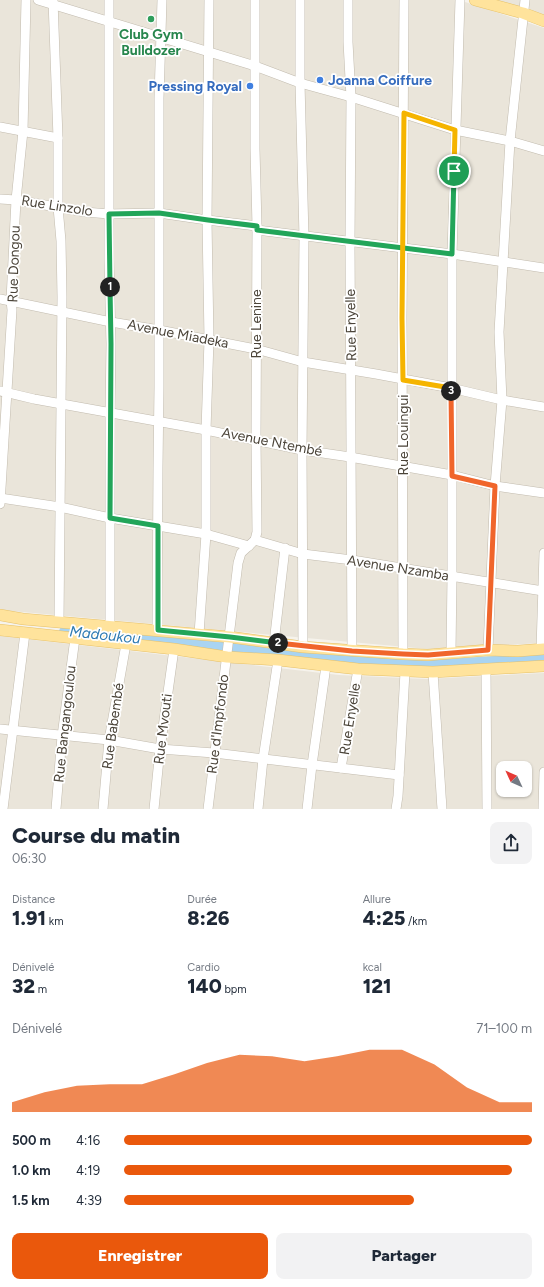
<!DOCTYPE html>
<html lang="fr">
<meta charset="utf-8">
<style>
:root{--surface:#fff;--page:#f2f2f3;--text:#1f2937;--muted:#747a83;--accent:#ea580c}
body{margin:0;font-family:Figtree,sans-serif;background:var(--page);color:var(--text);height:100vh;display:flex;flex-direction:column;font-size:15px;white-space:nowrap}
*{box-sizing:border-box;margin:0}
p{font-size:13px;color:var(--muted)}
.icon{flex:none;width:22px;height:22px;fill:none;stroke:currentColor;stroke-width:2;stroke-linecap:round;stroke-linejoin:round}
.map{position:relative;height:809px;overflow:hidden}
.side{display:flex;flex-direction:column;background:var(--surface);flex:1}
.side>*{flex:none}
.needle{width:26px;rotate:314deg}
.fabs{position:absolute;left:496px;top:761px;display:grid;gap:8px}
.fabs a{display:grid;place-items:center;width:36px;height:36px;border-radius:8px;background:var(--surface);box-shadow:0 1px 3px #0004;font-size:20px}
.pin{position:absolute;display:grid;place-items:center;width:34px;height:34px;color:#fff;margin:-17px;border:2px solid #fff;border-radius:50%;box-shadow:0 1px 4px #0007}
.km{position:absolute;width:20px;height:20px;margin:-10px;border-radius:50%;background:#222;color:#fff;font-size:11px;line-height:20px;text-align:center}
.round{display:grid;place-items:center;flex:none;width:42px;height:42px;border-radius:8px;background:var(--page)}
.overview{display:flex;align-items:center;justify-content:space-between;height:68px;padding:0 12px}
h1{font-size:22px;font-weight:800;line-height:30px}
.stats{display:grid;grid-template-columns:repeat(3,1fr);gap:6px;height:68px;padding:4px 12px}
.stats div{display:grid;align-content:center}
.stats b{font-size:20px;font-weight:800}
.stats small{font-size:11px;font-weight:400}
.stats p{font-size:11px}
.chart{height:112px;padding:8px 12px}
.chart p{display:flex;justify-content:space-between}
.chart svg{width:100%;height:72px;margin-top:4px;fill:var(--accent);opacity:.7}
.button{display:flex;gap:8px;margin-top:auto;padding:8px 12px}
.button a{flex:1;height:46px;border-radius:8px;background:var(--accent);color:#fff;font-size:16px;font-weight:800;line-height:46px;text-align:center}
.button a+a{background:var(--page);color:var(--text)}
ul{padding:0 12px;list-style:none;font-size:13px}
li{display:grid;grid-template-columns:64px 48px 1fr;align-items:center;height:30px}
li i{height:10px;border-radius:5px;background:var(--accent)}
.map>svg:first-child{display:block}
.residential{fill:#eae5da;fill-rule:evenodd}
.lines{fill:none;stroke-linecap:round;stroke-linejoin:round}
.river{stroke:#a9d4f2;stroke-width:12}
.minor-casing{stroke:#c2bbae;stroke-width:10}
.major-casing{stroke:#e6c16a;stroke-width:12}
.minor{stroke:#fff;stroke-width:9}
.major{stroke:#ffe39c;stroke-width:11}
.split-1-casing{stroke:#fff;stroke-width:8}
.split-2-casing{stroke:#fff;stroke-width:8}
.split-3-casing{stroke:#fff;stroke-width:8}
.split-4-casing{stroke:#fff;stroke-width:8}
.split-1{stroke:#22a559;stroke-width:5}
.split-2{stroke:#22a559;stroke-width:5}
.split-3{stroke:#f0652b;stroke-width:5}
.split-4{stroke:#f5b400;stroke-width:5}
.leisure-dot{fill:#2e9e5b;stroke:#fff;stroke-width:1.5}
.shop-dot{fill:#3f7fe0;stroke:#fff;stroke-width:1.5}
.labels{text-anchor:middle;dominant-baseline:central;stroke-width:3.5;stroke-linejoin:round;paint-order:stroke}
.leisure-label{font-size:14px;font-weight:bold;fill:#27864d;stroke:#fff}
.shop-label{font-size:14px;font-weight:bold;fill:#366cbe;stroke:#fff;text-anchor:start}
.street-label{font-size:14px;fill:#4b4439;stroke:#fff}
.water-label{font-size:15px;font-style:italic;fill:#2e7ab2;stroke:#fff}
</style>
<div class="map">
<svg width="544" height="809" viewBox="0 0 544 809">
<rect width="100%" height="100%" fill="#f6f3ec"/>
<g class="residential">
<polygon points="0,0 459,0 544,28 544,643 428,649 0,610"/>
<polygon points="495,0 544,0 544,18"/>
<path d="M0,636L339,675L426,679L544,673V809H0ZM503,768H525V790H503Z"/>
</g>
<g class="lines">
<polyline class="river" points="65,632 393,664 447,665 544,659"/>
<g class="minor-casing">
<g id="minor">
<polyline points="38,0 255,66 300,83 351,97 455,130 510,141 544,151"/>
<polyline points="53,0 58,138 58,207 61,241 62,297 59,621"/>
<polyline points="109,0 109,260 111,344 110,413 110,626"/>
<polyline points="300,0 300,83 304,237 302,450 303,647"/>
<polyline points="348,0 348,42 351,97 350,241 352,651"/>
<polyline points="0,127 58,138"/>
<polyline points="0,199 16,200 85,212 109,214 159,213 207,220 257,226"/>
<polyline points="257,230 452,254 544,268"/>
<polyline points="0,299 111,322 159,330 256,349 303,362 376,374 451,388 502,400 544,407"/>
<polyline points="0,391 34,399 206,430 302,450 350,457 452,475 495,486 544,493"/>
<polyline points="0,498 60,507 110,518 206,534 249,546"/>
<polyline points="0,504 12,310 11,300 16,200 23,131 26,0"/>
<polyline points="255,540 303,554 352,560 543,591"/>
<polyline points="157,630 158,467 159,387 159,98 162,0"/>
<polyline points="199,634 206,534 206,430 209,340 207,220 209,0"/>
<polyline points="274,643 285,548"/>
<polyline points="541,649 544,553"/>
<polyline points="488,650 495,486 502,400 499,332 510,141 525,0"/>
<polyline points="451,652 452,576 452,254 460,0"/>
<polyline points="403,654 402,318 404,0"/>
<polyline points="486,670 487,809"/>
<polyline points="433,672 442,809"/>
<polyline points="0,729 109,740 160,749 214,753 399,775"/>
<polyline points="341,768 358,669"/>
<polyline points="3,809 25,633"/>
<polyline points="56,809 62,736 75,638"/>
<polyline points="103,809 109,740 126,644"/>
<polyline points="154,809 160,749 174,649"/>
<polyline points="208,809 238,563 241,553 255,540 257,532 256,439 257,226 255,149 255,0"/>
<polyline points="258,809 263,759 278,660"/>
<polyline points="307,809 312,765 326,666"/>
<polyline points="396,809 398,796 405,672"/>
<polyline points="543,809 544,772"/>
</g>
</g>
<g class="major-casing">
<g id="major">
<polyline points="475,0 523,13 544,21"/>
<polyline points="0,615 23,619 230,637 303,647 403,654 428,655 488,650 518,651 544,649"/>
<polyline points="0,630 174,649 227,657 278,660 358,669 433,672 544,666"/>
</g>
</g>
<use href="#minor" class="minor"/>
<use href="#major" class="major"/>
</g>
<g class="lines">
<g class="split-1-casing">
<polyline id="split-1" points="110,287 109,214 159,213 208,220 257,226 257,230 452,254 454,171"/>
</g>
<g class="split-2-casing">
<polyline id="split-2" points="110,287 111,344 110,518 158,526 158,630 230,637 278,643"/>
</g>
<g class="split-3-casing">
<polyline id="split-3" points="278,643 352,651 403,654 428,655 488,650 495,486 452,476 451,391"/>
</g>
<g class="split-4-casing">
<polyline id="split-4" points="451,391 451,388 403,380 402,318 404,113 455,130 454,171"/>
</g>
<use href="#split-1" class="split-1"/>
<use href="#split-2" class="split-2"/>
<use href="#split-3" class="split-3"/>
<use href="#split-4" class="split-4"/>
</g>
<circle class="leisure-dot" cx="151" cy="19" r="4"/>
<g class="shop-dot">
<circle cx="320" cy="80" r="4"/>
<circle cx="250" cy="86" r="4"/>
</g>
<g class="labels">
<g class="leisure-label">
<text x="151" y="34">Club Gym<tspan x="151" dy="16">Bulldozer</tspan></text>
</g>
<g class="shop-label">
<text x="328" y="80">Joanna Coiffure</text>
<text x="242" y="86" text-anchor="end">Pressing Royal</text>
</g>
<g class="street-label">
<text transform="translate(57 206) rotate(9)">Rue Linzolo</text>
<text transform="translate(14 264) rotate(-88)">Rue Dongou</text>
<text transform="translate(256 324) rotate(-90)">Rue Lenine</text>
<text transform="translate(351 325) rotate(-91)">Rue Enyelle</text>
<text transform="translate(178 334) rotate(11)">Avenue Miadeka</text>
<text transform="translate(403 435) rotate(-90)">Rue Louingui</text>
<text transform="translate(272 442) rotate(11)">Avenue Ntembé</text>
<text transform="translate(398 568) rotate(9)">Avenue Nzamba</text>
<text transform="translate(350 719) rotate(-81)">Rue Enyelle</text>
<text transform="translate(65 724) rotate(-84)">Rue Bangangoulou</text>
<text transform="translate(218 724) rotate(-83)">Rue d'Impfondo</text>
<text transform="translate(113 726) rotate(-82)">Rue Babembé</text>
<text transform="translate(163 729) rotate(-83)">Rue Mvouti</text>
</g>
<g class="water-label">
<text transform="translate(105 635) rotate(6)">Madoukou</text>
</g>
</g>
</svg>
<div class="fabs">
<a><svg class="needle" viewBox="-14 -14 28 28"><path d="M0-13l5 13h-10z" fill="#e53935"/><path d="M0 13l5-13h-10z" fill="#747a83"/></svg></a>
</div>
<div class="pin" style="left:454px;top:171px;background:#1e9e55"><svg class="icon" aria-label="arrive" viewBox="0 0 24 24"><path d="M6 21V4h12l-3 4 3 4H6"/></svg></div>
<b class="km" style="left:110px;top:287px">1</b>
<b class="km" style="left:278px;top:643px">2</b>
<b class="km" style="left:451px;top:391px">3</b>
</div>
<section class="side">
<div class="overview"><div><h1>Course du matin</h1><p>06:30</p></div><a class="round"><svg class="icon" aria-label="share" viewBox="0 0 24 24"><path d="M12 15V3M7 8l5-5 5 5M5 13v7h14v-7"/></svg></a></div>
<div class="stats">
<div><p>Distance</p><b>1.91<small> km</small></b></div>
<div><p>Durée</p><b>8:26</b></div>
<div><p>Allure</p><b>4:25<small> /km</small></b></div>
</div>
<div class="stats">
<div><p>Dénivelé</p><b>32<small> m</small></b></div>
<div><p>Cardio</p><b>140<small> bpm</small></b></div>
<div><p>kcal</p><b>121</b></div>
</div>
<div class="chart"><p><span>Dénivelé</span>71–100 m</p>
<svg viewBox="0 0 160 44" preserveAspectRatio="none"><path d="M0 44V38L10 32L20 28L30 27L40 27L50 21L60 14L70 9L80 10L90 13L100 10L110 6L120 6L130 15L140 29L150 38L160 38V44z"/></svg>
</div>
<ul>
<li><b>500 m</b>4:16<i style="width:100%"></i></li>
<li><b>1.0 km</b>4:19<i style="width:95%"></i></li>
<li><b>1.5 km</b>4:39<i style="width:71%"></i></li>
</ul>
<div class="button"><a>Enregistrer</a><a>Partager</a></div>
</section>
